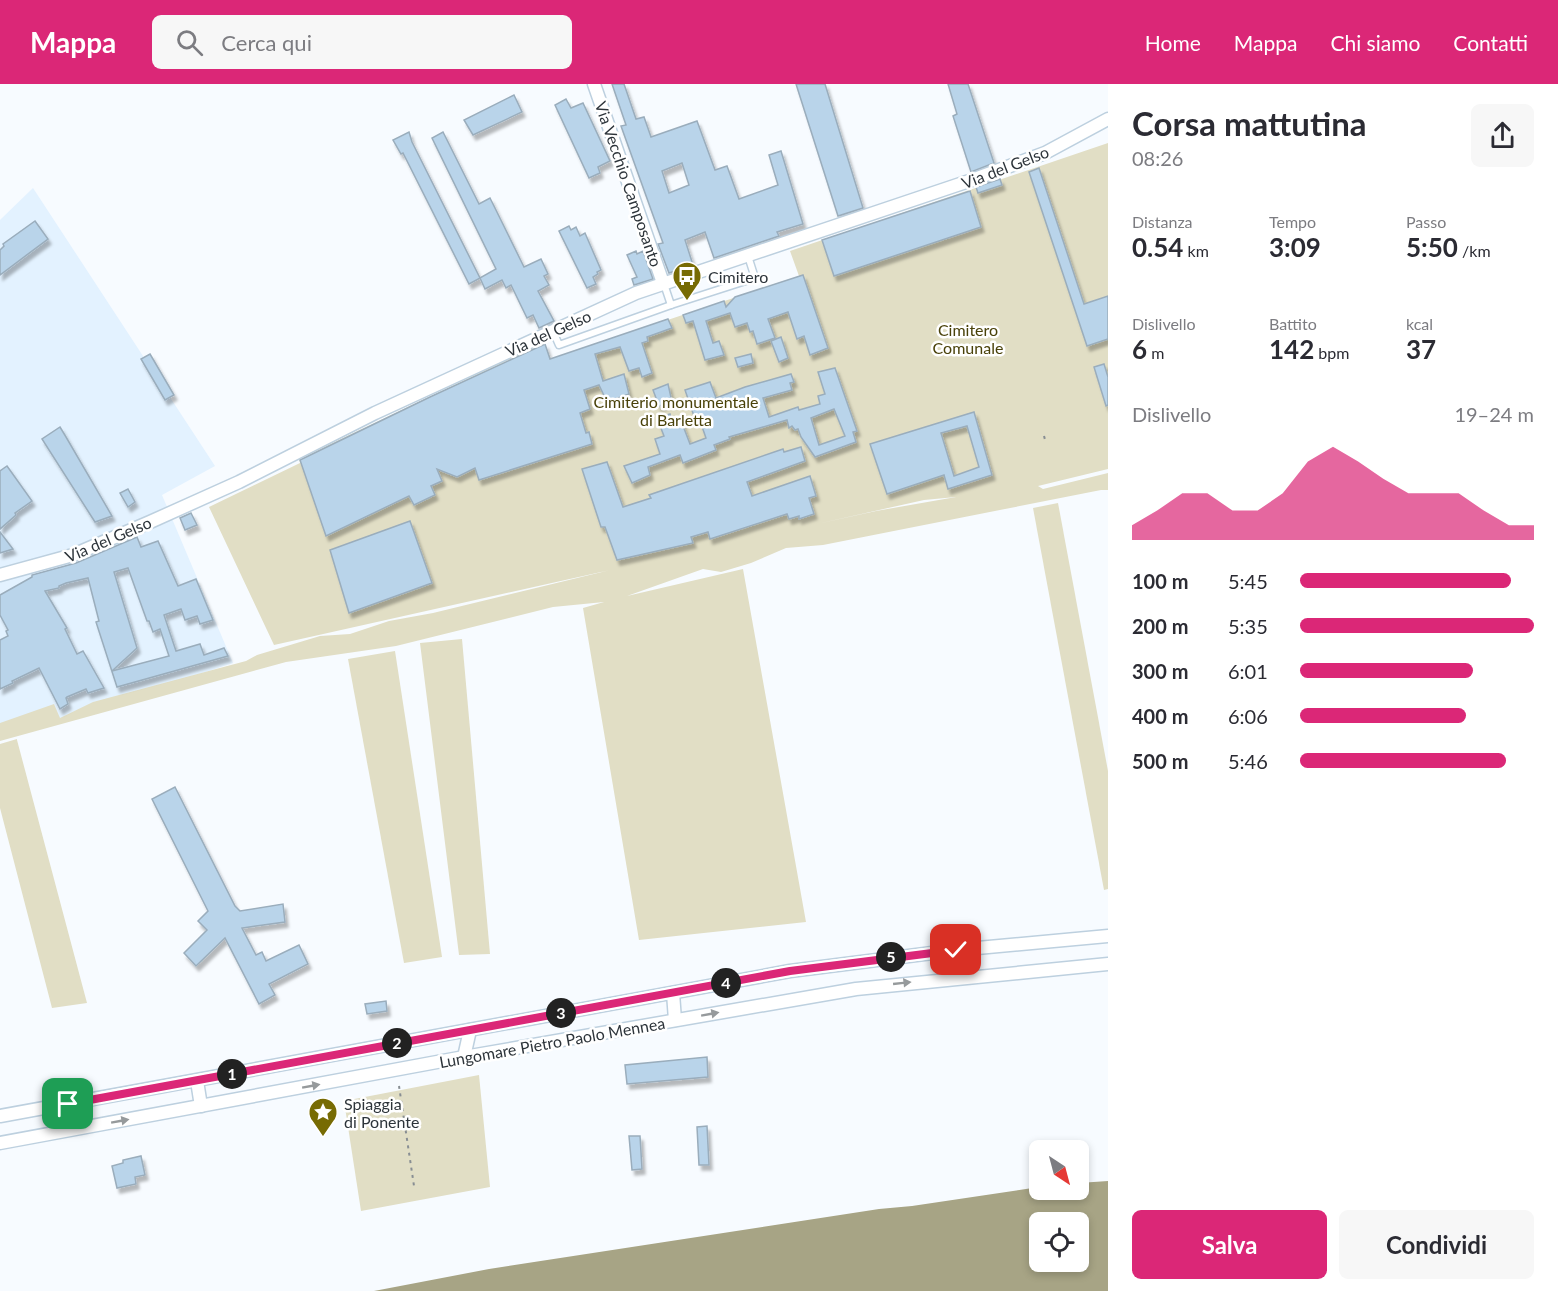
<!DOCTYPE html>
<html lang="it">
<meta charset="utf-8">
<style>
:root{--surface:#fff;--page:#f7f7f7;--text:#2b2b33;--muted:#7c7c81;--accent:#db2777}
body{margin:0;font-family:Lato,sans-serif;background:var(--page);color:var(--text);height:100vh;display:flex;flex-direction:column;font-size:22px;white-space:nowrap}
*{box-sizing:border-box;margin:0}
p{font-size:20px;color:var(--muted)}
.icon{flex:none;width:33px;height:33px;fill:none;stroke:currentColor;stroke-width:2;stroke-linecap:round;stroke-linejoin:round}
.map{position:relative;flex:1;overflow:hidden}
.details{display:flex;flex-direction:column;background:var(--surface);width:450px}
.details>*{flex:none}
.needle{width:39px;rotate:144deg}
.tools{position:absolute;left:1029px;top:1056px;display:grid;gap:12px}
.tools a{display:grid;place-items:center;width:60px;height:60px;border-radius:9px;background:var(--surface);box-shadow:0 3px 9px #0003;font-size:30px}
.pin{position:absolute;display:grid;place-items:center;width:51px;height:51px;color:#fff;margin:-26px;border-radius:12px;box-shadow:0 3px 9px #0006}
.km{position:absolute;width:30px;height:30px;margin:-15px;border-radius:50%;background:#222;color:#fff;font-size:16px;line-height:30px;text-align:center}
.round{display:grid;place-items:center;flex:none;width:63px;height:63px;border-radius:9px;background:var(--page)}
.headline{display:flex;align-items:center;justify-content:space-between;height:102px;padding:0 24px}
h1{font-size:33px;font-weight:700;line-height:45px}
.stats{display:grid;grid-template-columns:repeat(3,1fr);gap:9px;height:102px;padding:6px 24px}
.stats div{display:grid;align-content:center}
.stats b{font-size:26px;font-weight:700}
.stats small{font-size:16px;font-weight:400}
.stats p{font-size:16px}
.chart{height:168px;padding:12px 24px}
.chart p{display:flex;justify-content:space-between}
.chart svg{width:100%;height:108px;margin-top:6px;fill:var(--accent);opacity:.7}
.action{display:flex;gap:12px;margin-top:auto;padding:12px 24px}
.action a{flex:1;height:69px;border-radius:9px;background:var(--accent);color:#fff;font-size:24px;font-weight:700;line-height:69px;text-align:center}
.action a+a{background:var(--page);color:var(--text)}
ul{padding:0 24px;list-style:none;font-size:20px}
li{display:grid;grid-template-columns:96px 72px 1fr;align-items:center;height:45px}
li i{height:15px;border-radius:8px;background:var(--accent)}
header{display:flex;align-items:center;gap:36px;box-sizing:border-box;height:84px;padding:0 30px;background:var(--accent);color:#fff}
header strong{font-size:28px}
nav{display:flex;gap:33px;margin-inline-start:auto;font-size:21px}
.search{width:420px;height:54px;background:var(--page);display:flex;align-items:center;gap:15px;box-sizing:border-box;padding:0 21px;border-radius:9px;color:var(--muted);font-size:22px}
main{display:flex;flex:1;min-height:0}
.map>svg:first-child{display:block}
.built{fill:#e3f2ff}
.green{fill:#e1dec5}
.water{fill:#a7a485;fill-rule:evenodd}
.building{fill:#b9d4ea;stroke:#9aadbc;stroke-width:1.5;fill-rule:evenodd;filter:url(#shadow)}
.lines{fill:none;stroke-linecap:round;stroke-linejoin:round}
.lane-casing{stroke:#bdd0df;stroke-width:9}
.street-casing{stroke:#bdd0df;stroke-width:15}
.path{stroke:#888e93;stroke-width:2;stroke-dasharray:3 4.5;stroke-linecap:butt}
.lane{stroke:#fff;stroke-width:6}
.street{stroke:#fff;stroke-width:12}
.oneway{fill:#969a9c}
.route-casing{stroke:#fff;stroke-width:12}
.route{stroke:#db2777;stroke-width:8}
.labels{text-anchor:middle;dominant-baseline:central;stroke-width:5;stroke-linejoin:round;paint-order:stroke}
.street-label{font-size:16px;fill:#2d343a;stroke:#fff}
.poi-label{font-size:16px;fill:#2d343a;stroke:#fff;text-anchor:start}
.park-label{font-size:16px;fill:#494109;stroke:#fff}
</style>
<header>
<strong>Mappa</strong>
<div class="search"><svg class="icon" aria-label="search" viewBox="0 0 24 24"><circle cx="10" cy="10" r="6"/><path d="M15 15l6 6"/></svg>Cerca qui</div>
<nav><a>Home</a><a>Mappa</a><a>Chi siamo</a><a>Contatti</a></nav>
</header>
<main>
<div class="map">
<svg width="1108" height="1207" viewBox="0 0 1108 1207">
<defs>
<filter id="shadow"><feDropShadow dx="3" dy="5" stdDeviation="1.5" flood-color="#0004"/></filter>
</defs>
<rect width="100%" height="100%" fill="#f7fbff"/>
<polygon class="built" points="33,104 215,382 162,411 233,579 0,656 0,136"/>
<g class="green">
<polygon points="1108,59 1108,385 1038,402 1043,405 1108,389 1108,406 1101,406 823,461 786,464 751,479 721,488 703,485 627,512 743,485 806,838 639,856 583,524 604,518 553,523 396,562 286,578 0,657 0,639 54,620 60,634 93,618 246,577 257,571 320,552 350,550 389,537 433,529 639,479 876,427 956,413 924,416 274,561 209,423 300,379 299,375 544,258 551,275 799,192 790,167"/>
<polygon points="1058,419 1108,687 1108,805 1104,806 1033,424"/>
<polygon points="462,555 490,870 459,871 420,559"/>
<polygon points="395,567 442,873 404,879 348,575"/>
<polygon points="17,655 17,656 87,919 52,924 0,724 0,660"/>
<polygon points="479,991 490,1103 361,1127 344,1017"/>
</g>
<path class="water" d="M1108,1097V1207H374L489,1185L879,1125L912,1122L1039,1103L1040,1106H1078L1079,1099ZM1040,1138H1078V1178H1040Z"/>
<g class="building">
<path d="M612,0H624L636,35L644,33L651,53L697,37L715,86L727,82L739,115L778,101L769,71L781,67L803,140L777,148L779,152L714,174L705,148L685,156L693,181L669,189L658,160L663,159L621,42L626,41ZM682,79L689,101L669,109L662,87Z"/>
<polygon points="796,0 825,0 863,124 838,132"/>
<polygon points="948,0 968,0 994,79 971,88 953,32 957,30"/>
<polygon points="514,11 522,28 473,51 464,36"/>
<polygon points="566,15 571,24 583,19 610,77 598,83 600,89 589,94 555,21"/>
<polygon points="409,48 412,58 480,194 496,185 432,54 443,48 479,120 490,114 524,183 541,175 548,190 544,192 549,201 538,207 554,237 539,244 533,231 527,234 511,201 506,204 502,196 485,205 480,194 469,200 403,69 401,70 393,56"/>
<polygon points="1039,84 1084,220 1108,212 1108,255 1087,262 1029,88"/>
<polygon points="1000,95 1002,101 978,109 976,103"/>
<polygon points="970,107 981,143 834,192 822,156"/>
<polygon points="35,137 48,155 0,191 0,166 4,162 3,160"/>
<polygon points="569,142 571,146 576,143 580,152 585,149 601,186 597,188 598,190 593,193 596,200 587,204 559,147"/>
<polygon points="636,167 637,170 643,167 653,195 634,201 632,195 637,193 627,171"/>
<polygon points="803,191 828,264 810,271 804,252 797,255 788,228 768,235 775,254 757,260 753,247 750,248 747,239 735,243 730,229 706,237 713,259 719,257 724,271 705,276 693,237 686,239 683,231 724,217 726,223 735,213"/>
<polygon points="668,235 672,244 647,253 648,257 642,259 652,289 642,293 639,284 629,287 620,263 595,270 603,297 624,290 629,310 607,318 599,301 584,306 590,325 580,329 586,349 589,348 592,360 479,396 475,384 457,393 437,385 442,397 431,402 435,411 414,421 409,412 326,452 300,376 430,313 545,260 550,275"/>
<polygon points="781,253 788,274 779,278 771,257"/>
<polygon points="150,270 174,311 165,316 141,275"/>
<polygon points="751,270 753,279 738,283 735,274"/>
<polygon points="1104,280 1108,293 1108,321 1106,322 1094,283"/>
<path d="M835,284L857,347L853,348L856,358L815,373L801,353L798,345L795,346L792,342L789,344L787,336L729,353L730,355L714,361L716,366L683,379L680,371L648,383L650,391L632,399L624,382L660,370L655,355L664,352L657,334L670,330L672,337L680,334L690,360L706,354L698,331L694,332L685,306L710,298L716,314L745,303L791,290L794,298L790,299L792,306L763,314L769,333L798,323L799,326L820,320L818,312L825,310L818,288ZM834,325L845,352L819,361L811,334Z"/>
<polygon points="668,300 672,318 659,322 653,306"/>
<path d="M974,328L992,391L948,405L944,391L887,410L870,360ZM967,342L979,383L954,392L941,349Z"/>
<polygon points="60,343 66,353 112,432 95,438 42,355"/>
<polygon points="801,363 805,377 747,398 752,412 810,392 816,412 809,414 814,430 799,435 799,432 789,435 787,430 710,455 708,448 691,453 693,459 617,476 605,443 601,443 582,385 607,378 623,423 651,414 649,411 678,401 783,365 784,368"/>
<polygon points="7,382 32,417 15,429 16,431 0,445 0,387"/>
<polygon points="128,405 135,418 128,423 120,409"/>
<polygon points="191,429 197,441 185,446 180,434"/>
<polygon points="410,437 432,499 349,529 330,466"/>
<polygon points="0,448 13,465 0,469"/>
<path d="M137,453L141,463L158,457L178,502L196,495L213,536L200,540L197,532L185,536L181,525L164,531L176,567L200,560L204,571L224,564L228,572L117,603L96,538L99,537L88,494L66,499L59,502V504L45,507L67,544L65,545L77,570L83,567L104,604L88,609L86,605L67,613L66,614L68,620L60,625L39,584L12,597L13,599L0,605V556L8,552L6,547L8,546L0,531V511L32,493V491L76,479ZM128,484L147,537H149L153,548L160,545L169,572L112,587L137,564L114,488Z"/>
<polygon points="175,703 235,822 240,827 283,820 285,838 242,844 256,871 262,868 266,877 299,861 308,880 269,900 275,911 259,920 225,854 196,882 184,869 207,846 198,837 208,827 152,715"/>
<polygon points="386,917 387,927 367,930 365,920"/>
<polygon points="707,973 708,993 627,1000 625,981"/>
<polygon points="707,1042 709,1081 699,1081 697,1043"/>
<polygon points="629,1052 640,1052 642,1085 632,1086"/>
<polygon points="141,1072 145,1091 135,1093 136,1100 117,1104 112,1082 123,1079 123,1076"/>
</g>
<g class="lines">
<g class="lane-casing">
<g id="lane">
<polyline points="664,200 671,221 755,194 748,172"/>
<polyline points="553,247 559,261 671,221"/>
</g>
</g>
<g class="street-casing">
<g id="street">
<polyline points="594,0 663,199"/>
<polyline points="0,491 73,471 150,438 239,398 375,329 636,209 972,96 1045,69 1108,35"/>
<polyline points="673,909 675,936"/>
<polyline points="464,973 470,946"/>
<polyline points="197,997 201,1022"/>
<polyline points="0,1032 790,887 956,866 1108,852"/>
<polyline points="0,1059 464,973 856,905 1108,880"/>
</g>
</g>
<g class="path">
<polyline points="1044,352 1046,359"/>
<polyline points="399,1002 414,1102"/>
</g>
<use href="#lane" class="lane"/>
<use href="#street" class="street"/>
</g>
<defs><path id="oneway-solid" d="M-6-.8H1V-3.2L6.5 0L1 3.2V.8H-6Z" transform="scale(1.5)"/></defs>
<g class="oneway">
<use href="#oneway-solid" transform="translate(902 899) rotate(-6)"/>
<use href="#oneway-solid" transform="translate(710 930) rotate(-10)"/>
<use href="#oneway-solid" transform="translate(311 1002) rotate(-10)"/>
<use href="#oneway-solid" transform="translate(120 1037) rotate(-10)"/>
</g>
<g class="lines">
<g class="route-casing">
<polyline id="route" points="68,1020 790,887 956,866"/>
</g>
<use href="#route" class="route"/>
</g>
<defs>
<g id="bus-pin" transform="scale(1.5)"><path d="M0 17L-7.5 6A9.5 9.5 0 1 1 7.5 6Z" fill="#776b03" stroke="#fff"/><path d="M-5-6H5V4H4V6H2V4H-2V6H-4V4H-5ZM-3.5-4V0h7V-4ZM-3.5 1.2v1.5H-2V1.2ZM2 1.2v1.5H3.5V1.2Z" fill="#fff"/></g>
<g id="sight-pin" transform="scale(1.5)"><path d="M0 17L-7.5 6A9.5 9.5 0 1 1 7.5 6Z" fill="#776b03" stroke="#fff"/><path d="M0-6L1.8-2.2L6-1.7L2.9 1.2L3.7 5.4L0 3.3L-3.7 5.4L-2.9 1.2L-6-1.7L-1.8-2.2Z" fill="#fff"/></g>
</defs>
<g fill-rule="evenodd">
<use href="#bus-pin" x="687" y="192"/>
<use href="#sight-pin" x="323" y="1028"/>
</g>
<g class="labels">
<g class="street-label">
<text transform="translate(1005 83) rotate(-21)">Via del Gelso</text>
<text transform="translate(629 100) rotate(71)">Via Vecchio Camposanto</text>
<text transform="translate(548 249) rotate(-24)">Via del Gelso</text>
<text transform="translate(108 455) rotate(-23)">Via del Gelso</text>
<text transform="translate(552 958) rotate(-10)">Lungomare Pietro Paolo Mennea</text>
</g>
<g class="poi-label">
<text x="708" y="192">Cimitero</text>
<text x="344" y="1019">Spiaggia<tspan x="344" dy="18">di Ponente</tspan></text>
</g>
<g class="park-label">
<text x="968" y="245">Cimitero<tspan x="968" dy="18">Comunale</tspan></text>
<text x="676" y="317">Cimiterio monumentale<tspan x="676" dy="18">di Barletta</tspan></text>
</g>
</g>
</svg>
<div class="tools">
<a><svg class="needle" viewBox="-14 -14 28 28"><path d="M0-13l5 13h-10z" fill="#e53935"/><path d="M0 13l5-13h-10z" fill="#7c7c81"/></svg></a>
<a><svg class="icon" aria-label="locate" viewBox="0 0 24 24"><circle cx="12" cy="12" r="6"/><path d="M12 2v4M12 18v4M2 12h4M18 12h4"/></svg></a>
</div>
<div class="pin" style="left:68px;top:1020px;background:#1e9e55"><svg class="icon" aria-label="arrive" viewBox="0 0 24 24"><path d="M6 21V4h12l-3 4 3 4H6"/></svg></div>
<div class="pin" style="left:956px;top:866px;background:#d93025"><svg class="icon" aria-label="check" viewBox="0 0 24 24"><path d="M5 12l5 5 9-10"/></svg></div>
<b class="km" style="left:232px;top:990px">1</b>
<b class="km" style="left:397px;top:959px">2</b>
<b class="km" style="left:561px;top:929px">3</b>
<b class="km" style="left:726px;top:899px">4</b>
<b class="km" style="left:891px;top:873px">5</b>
</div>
<section class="details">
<div class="headline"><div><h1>Corsa mattutina</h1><p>08:26</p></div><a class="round"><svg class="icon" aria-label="share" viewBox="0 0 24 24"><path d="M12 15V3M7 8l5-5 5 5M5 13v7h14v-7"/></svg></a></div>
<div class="stats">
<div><p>Distanza</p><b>0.54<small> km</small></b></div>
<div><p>Tempo</p><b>3:09</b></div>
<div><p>Passo</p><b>5:50<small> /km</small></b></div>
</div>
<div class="stats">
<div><p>Dislivello</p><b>6<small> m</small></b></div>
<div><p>Battito</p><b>142<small> bpm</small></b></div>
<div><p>kcal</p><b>37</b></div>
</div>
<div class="chart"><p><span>Dislivello</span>19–24 m</p>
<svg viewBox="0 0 160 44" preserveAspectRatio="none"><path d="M0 44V38L10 32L20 25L30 25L40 32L50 32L60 25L70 12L80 6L90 12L100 19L110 25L120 25L130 25L140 32L150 38L160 38V44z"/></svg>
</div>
<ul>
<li><b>100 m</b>5:45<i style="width:90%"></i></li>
<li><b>200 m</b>5:35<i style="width:100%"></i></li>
<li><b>300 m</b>6:01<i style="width:74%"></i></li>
<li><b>400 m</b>6:06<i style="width:71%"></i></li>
<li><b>500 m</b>5:46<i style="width:88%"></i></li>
</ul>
<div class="action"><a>Salva</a><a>Condividi</a></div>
</section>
</main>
